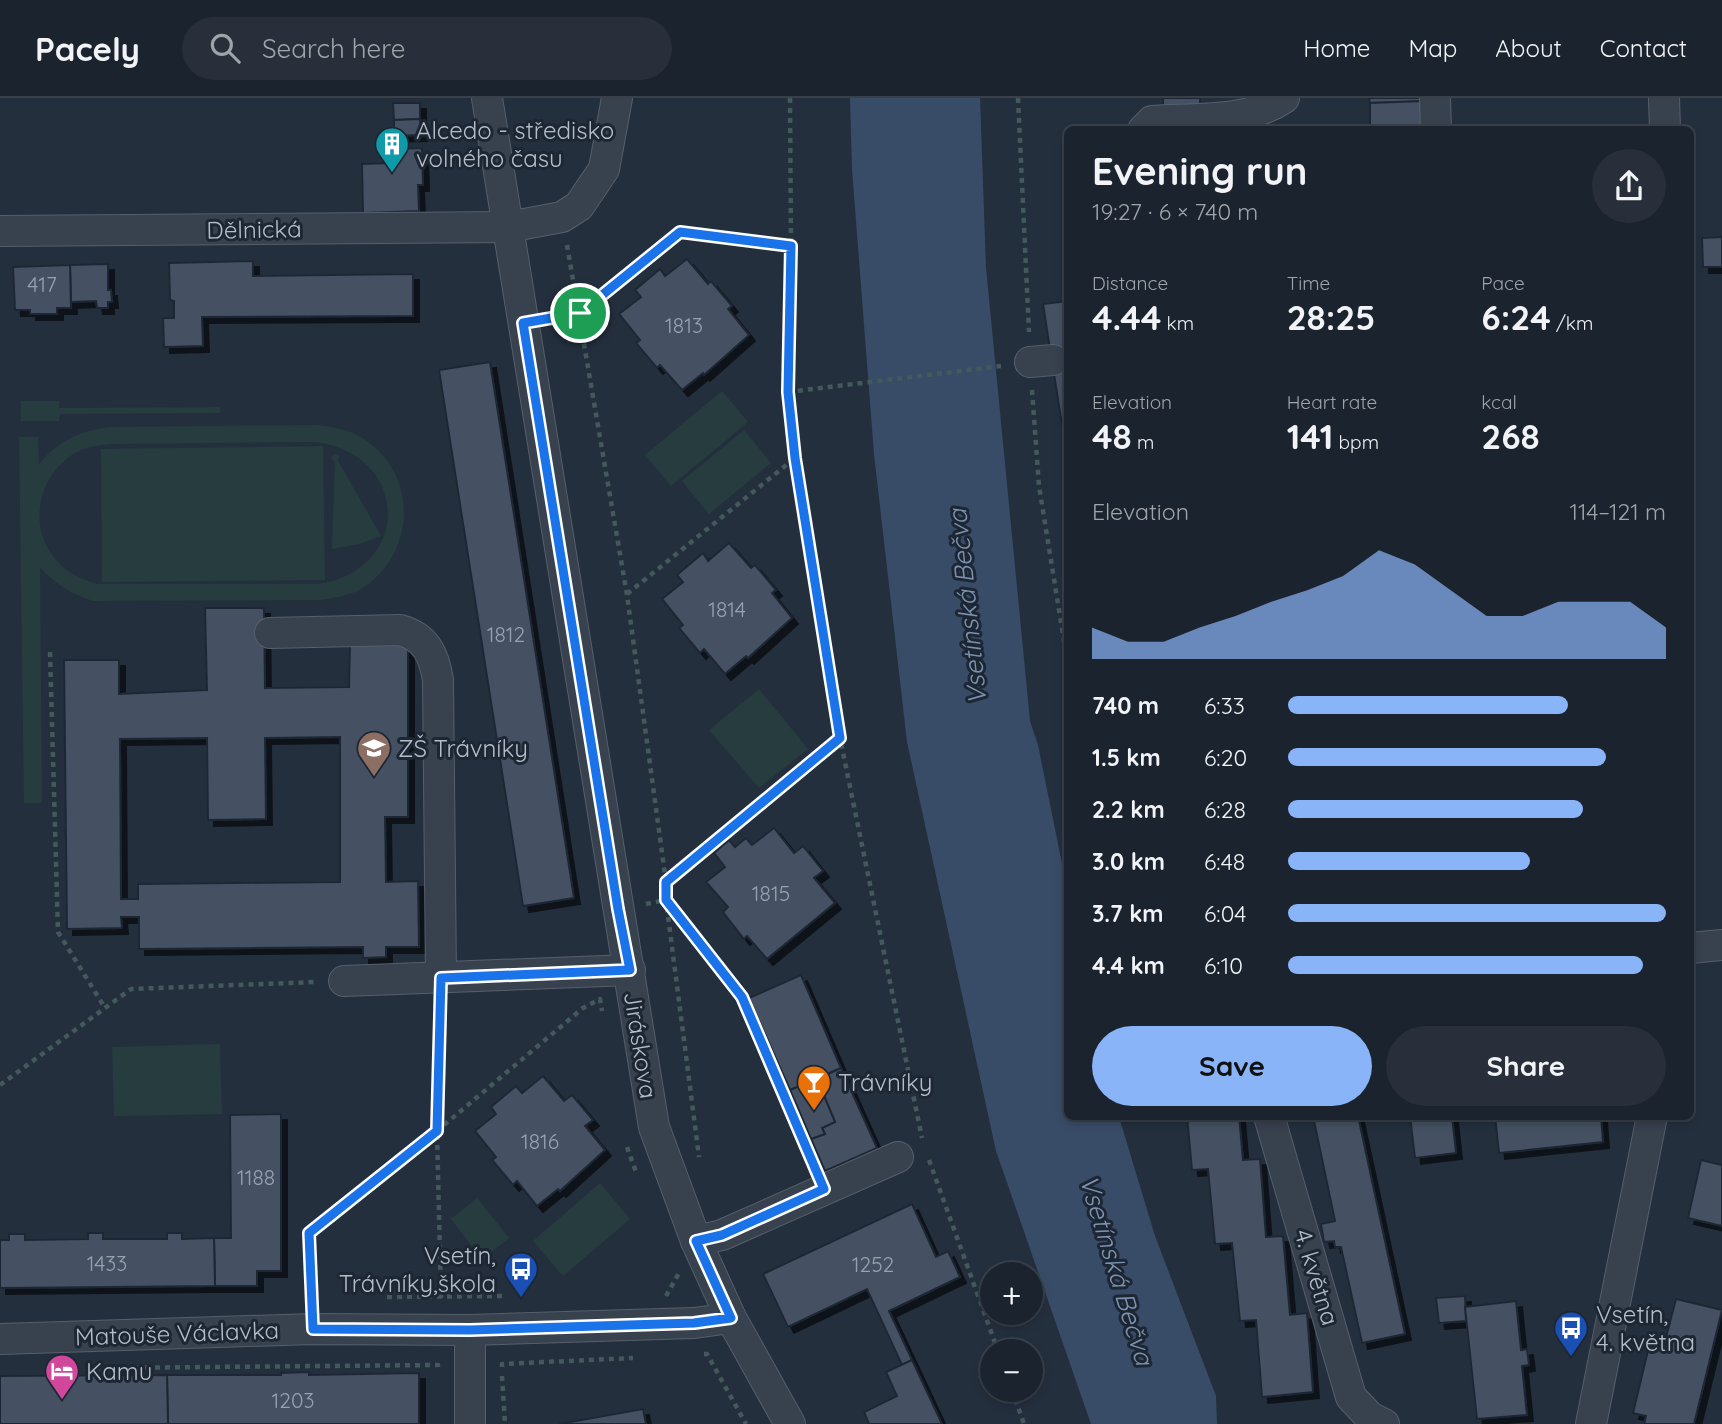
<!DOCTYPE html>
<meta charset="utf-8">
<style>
:root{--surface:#1b232e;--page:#282f3a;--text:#f1f3f6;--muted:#a0a4aa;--line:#39404a;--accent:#8ab4f8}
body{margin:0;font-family:Quicksand,sans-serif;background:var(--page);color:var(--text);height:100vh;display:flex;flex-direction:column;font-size:26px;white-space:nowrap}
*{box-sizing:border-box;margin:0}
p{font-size:23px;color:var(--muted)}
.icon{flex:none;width:38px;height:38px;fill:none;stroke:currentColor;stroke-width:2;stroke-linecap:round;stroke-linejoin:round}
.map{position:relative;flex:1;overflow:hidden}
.panel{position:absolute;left:1064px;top:28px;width:630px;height:994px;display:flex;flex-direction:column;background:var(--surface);border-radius:10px;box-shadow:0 4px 10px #0003,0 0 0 2px var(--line)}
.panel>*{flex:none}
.tools{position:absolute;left:980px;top:1164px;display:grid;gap:14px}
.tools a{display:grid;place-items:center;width:63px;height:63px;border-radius:50%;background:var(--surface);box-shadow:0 4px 10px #0003,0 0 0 2px var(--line);font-size:35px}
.pin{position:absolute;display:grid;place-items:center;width:60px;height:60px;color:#fff;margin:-30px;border:4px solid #fff;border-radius:50%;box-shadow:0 2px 7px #0007}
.round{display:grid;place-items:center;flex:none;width:74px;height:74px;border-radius:37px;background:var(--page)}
.headline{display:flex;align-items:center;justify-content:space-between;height:119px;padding:0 28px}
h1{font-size:38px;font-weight:800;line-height:52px}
.metrics{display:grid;grid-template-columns:repeat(3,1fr);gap:10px;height:119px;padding:7px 28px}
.metrics div{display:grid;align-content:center}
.metrics b{font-size:35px;font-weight:800}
.metrics small{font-size:19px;font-weight:400}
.metrics p{font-size:19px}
.chart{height:196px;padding:14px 28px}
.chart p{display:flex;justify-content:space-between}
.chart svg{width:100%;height:126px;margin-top:7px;fill:var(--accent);opacity:.7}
.cta{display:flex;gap:14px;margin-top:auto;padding:14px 28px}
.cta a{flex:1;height:80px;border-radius:42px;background:var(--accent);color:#111;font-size:28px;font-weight:800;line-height:80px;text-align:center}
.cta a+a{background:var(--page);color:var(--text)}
ul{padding:0 28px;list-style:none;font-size:23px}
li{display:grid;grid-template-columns:112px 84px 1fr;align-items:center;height:52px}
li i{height:18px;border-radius:9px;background:var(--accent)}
header{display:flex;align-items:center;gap:42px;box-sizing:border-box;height:98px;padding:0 35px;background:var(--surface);border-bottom:2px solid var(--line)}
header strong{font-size:33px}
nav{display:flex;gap:38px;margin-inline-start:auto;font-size:24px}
.search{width:490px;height:63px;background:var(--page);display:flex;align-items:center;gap:18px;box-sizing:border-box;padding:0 24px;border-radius:38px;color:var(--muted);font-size:26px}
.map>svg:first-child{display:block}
.green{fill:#263c3f;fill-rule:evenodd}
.water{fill:#394c67}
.building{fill:#455162;stroke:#1f2835;stroke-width:2;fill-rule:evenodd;filter:url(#shadow)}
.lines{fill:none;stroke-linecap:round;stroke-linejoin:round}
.minor-casing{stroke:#565f6c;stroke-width:32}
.path{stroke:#44595c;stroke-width:4.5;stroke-dasharray:5 5;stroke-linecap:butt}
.minor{stroke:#38414e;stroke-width:30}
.route-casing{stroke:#fff;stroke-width:14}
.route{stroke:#1a73e8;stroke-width:9}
.labels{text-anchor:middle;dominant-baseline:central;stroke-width:6;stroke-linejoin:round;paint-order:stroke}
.number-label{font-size:21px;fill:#98a1af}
.poi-label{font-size:24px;fill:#b4bcc9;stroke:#1d2633;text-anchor:start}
.street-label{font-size:24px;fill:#b4bcc9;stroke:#1d2633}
.water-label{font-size:26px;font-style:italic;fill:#7c92b1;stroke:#1d2633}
</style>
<header>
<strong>Pacely</strong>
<div class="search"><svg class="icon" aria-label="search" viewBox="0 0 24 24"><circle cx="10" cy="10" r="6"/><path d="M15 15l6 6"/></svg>Search here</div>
<nav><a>Home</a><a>Map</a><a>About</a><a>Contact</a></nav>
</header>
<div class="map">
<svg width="1722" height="1326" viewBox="0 0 1722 1326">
<defs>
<filter id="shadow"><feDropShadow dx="6" dy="6" stdDeviation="0" flood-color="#0009"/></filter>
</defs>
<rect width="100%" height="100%" fill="#242f3e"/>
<g class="green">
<polygon points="722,293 748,324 671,388 645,357"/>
<polygon points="21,303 59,303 59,310 220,309 220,315 60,316 59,323 21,323"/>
<path d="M317,327C332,329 346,331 359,338C419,372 418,455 361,491C348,498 334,500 319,502L93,503C71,496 56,486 40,470L42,705H24L19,339H38L39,366C59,342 80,333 110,329ZM316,344C411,357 412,472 318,486H97C81,481 67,475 56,462C27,429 38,377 75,355C86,349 98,347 111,346Z"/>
<polygon points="744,332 771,365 709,416 682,383"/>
<polygon points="323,348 325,482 102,484 101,351"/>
<polygon points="334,356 339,357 338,363 381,438 360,446 332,451 335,364 331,360"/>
<polygon points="759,591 808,651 759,690 709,632"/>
<polygon points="220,946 222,1016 114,1018 112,949"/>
<polygon points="600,1085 630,1121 563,1178 533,1143"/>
<polygon points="477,1100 509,1140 482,1161 451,1121"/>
</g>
<polygon class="water" points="850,0 980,0 986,170 1030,623 1038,647 1067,790 1068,1018 1119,1019 1155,1138 1216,1298 1217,1326 1091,1326 996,1053 907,644 874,356 852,71"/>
<g class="building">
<polygon points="1163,0 1200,0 1200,10 1163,9"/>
<polygon points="1369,0 1425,0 1425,3 1370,5"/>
<polygon points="1425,3 1425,32 1370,32 1370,5"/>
<polygon points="393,5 420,5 420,21 394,22"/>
<polygon points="420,21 421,37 394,38 394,22"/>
<polygon points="422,50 423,87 418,87 419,113 363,115 362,66 392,65 391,51"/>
<polygon points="1722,139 1722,169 1703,169 1702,140"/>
<polygon points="687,161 708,186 711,183 732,208 728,211 749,237 704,277 703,275 682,292 660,267 657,270 636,245 640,242 619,216 641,199 635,192 660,171 665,178"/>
<polygon points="253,163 253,178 413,176 413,218 202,219 203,248 164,249 163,220 174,220 174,203 170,202 169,165"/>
<polygon points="108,166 108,192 111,192 112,204 108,204 108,210 97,210 96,203 71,204 70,167"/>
<polygon points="70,167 71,210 57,210 57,216 30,216 30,212 15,212 13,169"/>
<polygon points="1068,203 1068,255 1051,258 1043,206"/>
<polygon points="490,264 574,800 523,808 439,272"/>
<polygon points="1068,268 1068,364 1053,270"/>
<polygon points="729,445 751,470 755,467 776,492 772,495 792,520 748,560 746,558 725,576 704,551 700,555 679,530 683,527 662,501 683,484 677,477 703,455 708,463"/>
<path d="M205,510H264L265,590L349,589L350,545H408V719H385L386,784L418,783L419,849H386V859L363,860V849L139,851V819H121L122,830L67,831L64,562H119V596L207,592ZM340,639V784L138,786V801H121L120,641L207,640L208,722L266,721L265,640Z"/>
<polygon points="774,730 794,755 803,748 823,773 814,780 835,805 767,861 747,838 744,841 723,814 728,809 706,784 725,769 714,755 729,742 735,749 746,740 752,747"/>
<polygon points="801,877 841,970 790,992 749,900"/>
<polygon points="841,970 877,1050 825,1073 811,1041 825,1036 822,1030 835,1024 817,981"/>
<polygon points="543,978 564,1003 572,997 593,1022 585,1028 605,1052 560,1093 558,1091 537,1108 517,1083 513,1087 492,1062 496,1059 475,1033 496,1016 491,1009 516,988 522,995"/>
<polygon points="817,981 835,1024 822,1030 825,1036 811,1041 790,992"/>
<polygon points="281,1016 281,1173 257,1173 257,1188 215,1188 214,1140 231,1140 230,1017"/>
<polygon points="1187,1018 1239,1018 1243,1062 1260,1061 1266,1139 1283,1138 1290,1217 1307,1215 1313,1294 1262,1299 1256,1222 1240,1223 1232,1145 1215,1146 1208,1071 1192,1072"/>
<polygon points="1313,1018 1358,1018 1405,1236 1362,1245 1341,1149 1335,1149 1334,1143 1324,1144 1321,1126 1335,1123"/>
<polygon points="1410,1018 1452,1018 1456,1055 1415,1060"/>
<polygon points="1495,1018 1601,1018 1603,1044 1499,1055"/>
<polygon points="1701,1062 1722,1067 1722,1128 1688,1120"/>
<polygon points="912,1106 936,1159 948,1153 960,1179 889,1213 912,1262 902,1267 867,1191 788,1229 763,1176"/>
<polygon points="88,1135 103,1135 103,1141 167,1141 167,1135 182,1135 182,1141 214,1140 215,1188 0,1190 0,1142 9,1142 9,1136 25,1136 25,1142 88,1141"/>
<polygon points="1465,1198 1466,1223 1439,1225 1436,1200"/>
<polygon points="1676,1201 1722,1212 1694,1326 1644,1326 1646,1318 1633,1315 1651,1240 1665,1243"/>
<polygon points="1516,1203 1521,1252 1527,1251 1529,1267 1522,1268 1527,1317 1477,1321 1465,1209"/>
<polygon points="912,1262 942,1326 869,1326 864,1314 897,1298 886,1274"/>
<polygon points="309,1274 309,1277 419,1275 419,1326 168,1326 167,1277 281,1277 281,1275"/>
<polygon points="167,1277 168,1326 0,1326 0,1278"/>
<polygon points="643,1311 646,1326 559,1326"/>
</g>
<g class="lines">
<g class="minor-casing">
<g id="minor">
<polyline points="487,0 654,1029 696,1143 731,1220 790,1326"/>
<polyline points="1435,0 1436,32"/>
<polyline points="1664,0 1665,32"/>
<path d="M1143,32L1152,23C1194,20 1248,25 1284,0"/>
<polyline points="0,133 508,129 562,119 579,108 604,71 617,0"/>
<polyline points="1030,264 1053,262"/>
<path d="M270,535L400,532C426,539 434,557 438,582L441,880"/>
<polyline points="1690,850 1722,847"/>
<polyline points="344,883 630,872"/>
<polyline points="1269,1018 1351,1299 1370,1319 1384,1326"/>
<polyline points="696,1143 722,1137 898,1059"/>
<polyline points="0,1241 313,1231 470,1232 694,1225 731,1220"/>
<polyline points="470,1326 470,1232"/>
<polyline points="1591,1326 1652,1018"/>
</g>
</g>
<g class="path">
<polyline points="790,0 791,148 788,294 795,360 840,640 922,1040"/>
<polyline points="1018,0 1029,234"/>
<polyline points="567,147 627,497 666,784 666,802 699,1059"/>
<polyline points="552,220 580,215 680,134 791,148"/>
<polyline points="1032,292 1039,388 1068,568"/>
<polyline points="788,294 1001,268"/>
<polyline points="627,496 795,360"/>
<polyline points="50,554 58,834 105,910"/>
<polyline points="667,784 840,640"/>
<polyline points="646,806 666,802 742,899 813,1064"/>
<polyline points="440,907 437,1033 441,1200"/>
<polyline points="0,987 131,891 315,884"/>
<polyline points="627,1049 636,1074"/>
<polyline points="929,1062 998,1253"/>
<polyline points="666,1198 679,1175"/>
<polyline points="387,1199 507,1198"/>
<polyline points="313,1202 309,1135 437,1033 583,910 600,901 602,913"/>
<polyline points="704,1256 707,1256 746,1326"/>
<polyline points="502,1269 502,1266 633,1260"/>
<polyline points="95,1270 438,1267 438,1269"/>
<polyline points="502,1278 505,1326"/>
<polyline points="1012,1292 1024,1326"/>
</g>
<use href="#minor" class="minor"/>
</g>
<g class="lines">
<g class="route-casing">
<polygon id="route" points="680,134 791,148 788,294 795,360 840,640 666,784 666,802 742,899 824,1091 722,1137 696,1143 731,1220 694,1225 470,1232 313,1231 309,1135 437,1033 441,880 630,872 618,811 523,225 580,215"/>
</g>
<use href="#route" class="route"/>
</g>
<defs>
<g id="building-pin" transform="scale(1.75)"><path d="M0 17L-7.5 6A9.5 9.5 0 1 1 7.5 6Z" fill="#0f9aa8" stroke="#1d2633"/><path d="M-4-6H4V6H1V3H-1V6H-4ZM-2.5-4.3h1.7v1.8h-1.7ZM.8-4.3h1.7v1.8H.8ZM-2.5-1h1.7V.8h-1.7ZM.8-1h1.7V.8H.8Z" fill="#fff"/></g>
<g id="school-pin" transform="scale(1.75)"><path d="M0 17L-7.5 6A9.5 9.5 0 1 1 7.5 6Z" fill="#8d6e63" stroke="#1d2633"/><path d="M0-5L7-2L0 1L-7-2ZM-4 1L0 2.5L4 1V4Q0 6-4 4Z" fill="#fff"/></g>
<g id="bar-pin" transform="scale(1.75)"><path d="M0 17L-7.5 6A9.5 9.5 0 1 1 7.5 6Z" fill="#e8710a" stroke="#1d2633"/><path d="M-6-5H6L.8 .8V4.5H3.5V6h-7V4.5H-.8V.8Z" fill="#fff"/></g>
<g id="bus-pin" transform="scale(1.75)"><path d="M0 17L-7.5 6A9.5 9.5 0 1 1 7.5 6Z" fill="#1a4fb4" stroke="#1d2633"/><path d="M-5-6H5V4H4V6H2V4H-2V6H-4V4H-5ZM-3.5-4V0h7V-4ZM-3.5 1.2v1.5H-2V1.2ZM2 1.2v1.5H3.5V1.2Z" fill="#fff"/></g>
<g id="hotel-pin" transform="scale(1.75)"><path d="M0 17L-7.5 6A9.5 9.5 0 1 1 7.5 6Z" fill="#d1479c" stroke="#1d2633"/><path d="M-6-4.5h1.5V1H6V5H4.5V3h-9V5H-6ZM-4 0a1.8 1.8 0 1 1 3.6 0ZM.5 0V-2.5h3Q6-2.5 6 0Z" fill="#fff"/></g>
</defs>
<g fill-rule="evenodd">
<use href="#building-pin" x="392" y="46"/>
<use href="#school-pin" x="374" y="650"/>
<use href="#bar-pin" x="814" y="984"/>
<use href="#bus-pin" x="521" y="1171"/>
<use href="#bus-pin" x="1571" y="1230"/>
<use href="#hotel-pin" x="62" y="1273"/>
</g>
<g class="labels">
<g class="number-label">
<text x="42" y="186">417</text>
<text x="684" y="227">1813</text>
<text x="727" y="511">1814</text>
<text x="506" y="536">1812</text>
<text x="771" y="795">1815</text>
<text x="540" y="1043">1816</text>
<text x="256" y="1079">1188</text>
<text x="107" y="1165">1433</text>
<text x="873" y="1166">1252</text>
<text x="293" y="1302">1203</text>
</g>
<g class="poi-label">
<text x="416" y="32">Alcedo - středisko<tspan x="416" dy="28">volného času</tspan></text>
<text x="398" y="650">ZŠ Trávníky</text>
<text x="838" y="984">Trávníky</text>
<text x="496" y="1157" text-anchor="end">Vsetín,<tspan x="496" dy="28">Trávníky,škola</tspan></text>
<text x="1596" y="1216">Vsetín,<tspan x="1596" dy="28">4. května</tspan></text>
<text x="86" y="1273">Kamu</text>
</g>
<g class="street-label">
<text transform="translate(254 131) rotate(-1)">Dělnická</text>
<text transform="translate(641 947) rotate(81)">Jiráskova</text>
<text transform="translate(1317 1179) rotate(73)">4. května</text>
<text transform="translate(177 1235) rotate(-2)">Matouše Václavka</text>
</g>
<g class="water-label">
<text transform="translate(967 509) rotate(-96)">Vsetínská Bečva</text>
<text transform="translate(1117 1172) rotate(73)">Vsetínská Bečva</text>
</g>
</g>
</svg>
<div class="tools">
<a>+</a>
<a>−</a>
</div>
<div class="pin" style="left:580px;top:215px;background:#1e9e55"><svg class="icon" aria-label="arrive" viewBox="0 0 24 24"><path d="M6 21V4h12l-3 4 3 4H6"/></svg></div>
<section class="panel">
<div class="headline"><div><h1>Evening run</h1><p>19:27 · 6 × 740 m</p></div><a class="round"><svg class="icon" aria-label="share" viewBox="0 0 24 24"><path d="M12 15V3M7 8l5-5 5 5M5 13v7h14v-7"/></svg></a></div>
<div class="metrics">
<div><p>Distance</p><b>4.44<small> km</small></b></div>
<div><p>Time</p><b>28:25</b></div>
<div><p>Pace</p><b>6:24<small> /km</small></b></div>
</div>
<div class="metrics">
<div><p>Elevation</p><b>48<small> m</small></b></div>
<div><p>Heart rate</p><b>141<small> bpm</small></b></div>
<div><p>kcal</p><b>268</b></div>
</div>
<div class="chart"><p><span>Elevation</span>114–121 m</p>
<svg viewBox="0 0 160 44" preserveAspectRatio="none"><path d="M0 44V33L10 38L20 38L30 33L40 29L50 24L60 20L70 15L80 6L90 11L100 20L110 29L120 29L130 24L140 24L150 24L160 33V44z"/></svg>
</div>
<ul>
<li><b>740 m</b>6:33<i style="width:74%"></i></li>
<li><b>1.5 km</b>6:20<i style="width:84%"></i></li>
<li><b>2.2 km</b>6:28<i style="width:78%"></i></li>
<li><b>3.0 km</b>6:48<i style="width:64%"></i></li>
<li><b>3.7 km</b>6:04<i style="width:100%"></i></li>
<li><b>4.4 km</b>6:10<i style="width:94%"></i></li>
</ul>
<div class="cta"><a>Save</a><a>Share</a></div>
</section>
</div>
